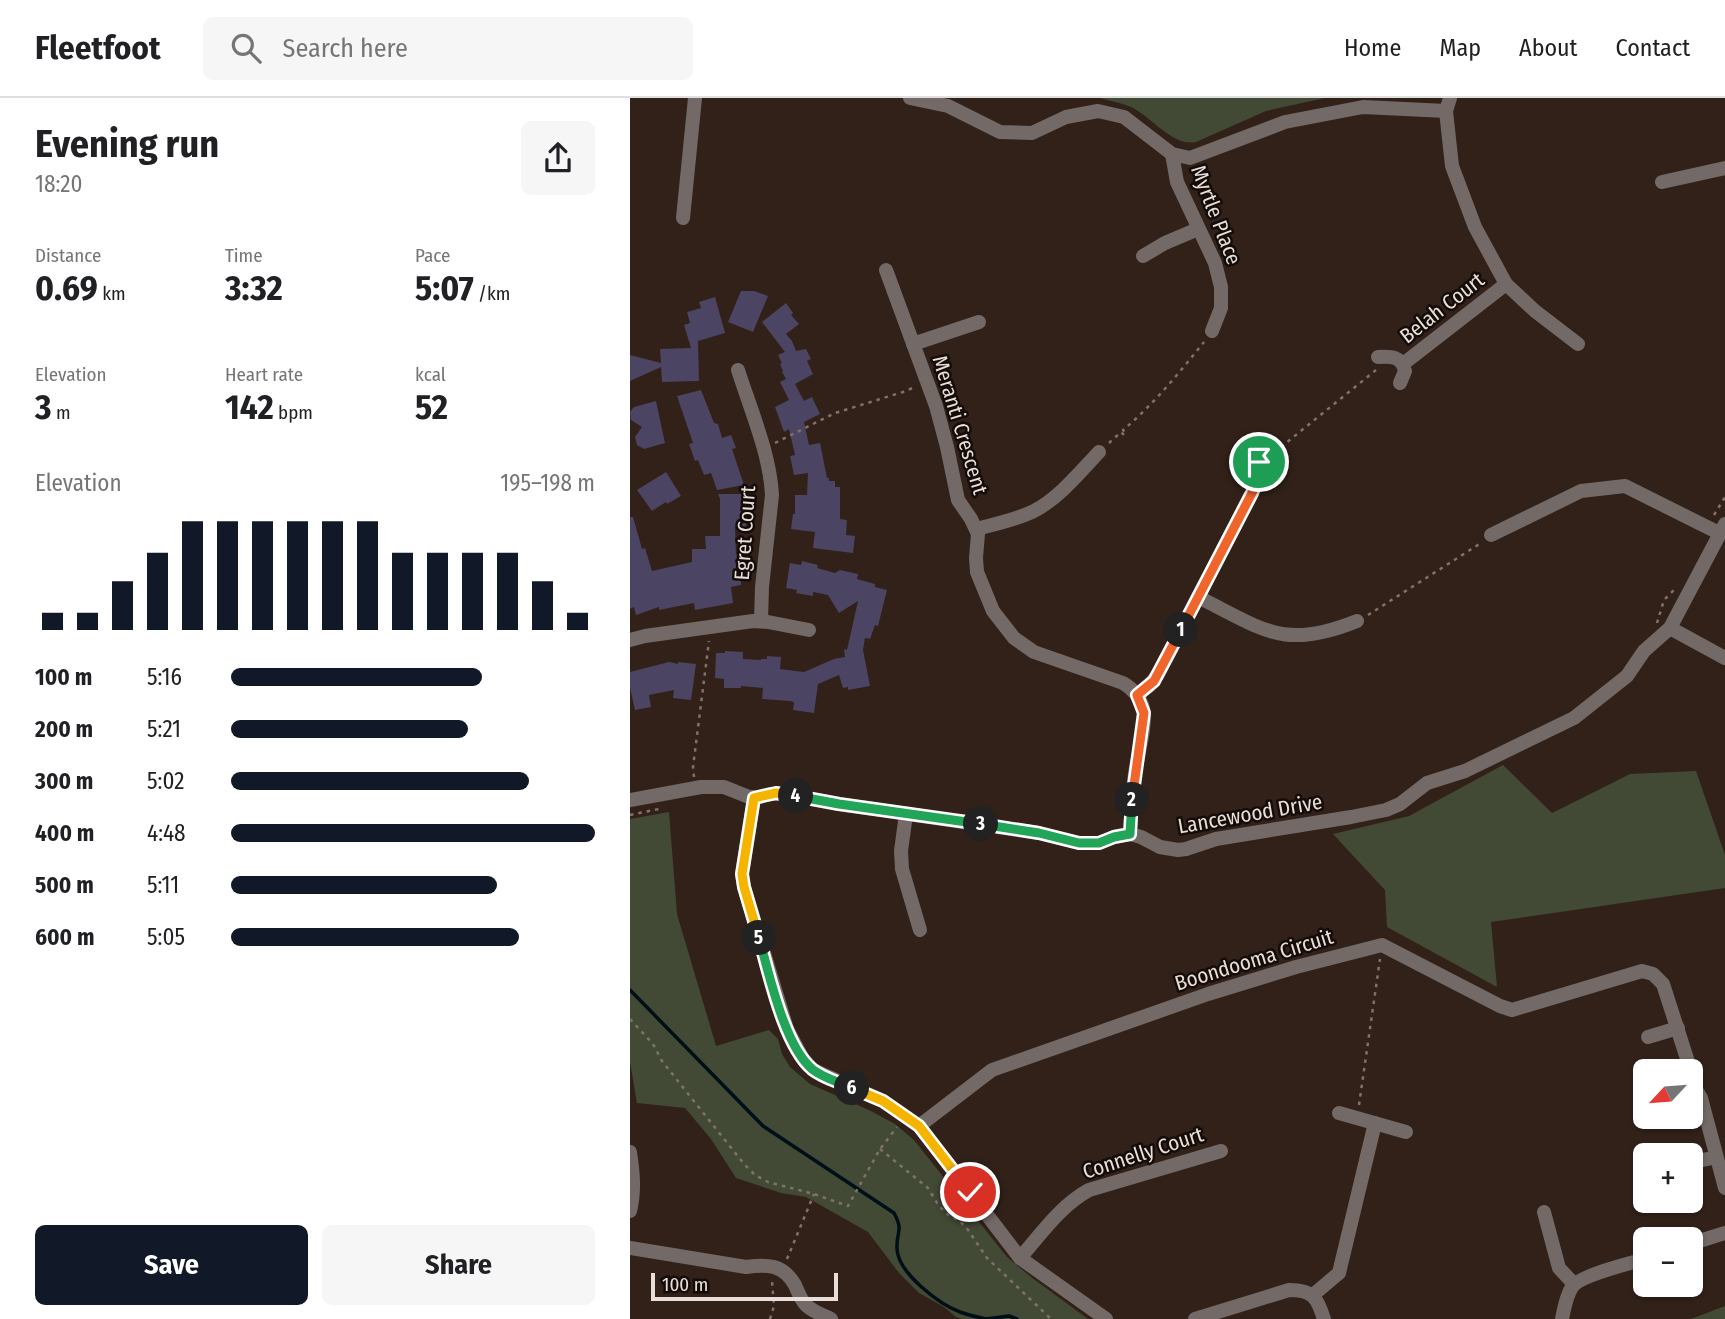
<!DOCTYPE html>
<meta charset="utf-8">
<style>
:root{--surface:#fff;--page:#f6f6f6;--text:#202124;--muted:#757577;--line:#e0e0e0;--accent:#111827}
body{margin:0;font-family:"Fira Sans Condensed",sans-serif;background:var(--page);color:var(--text);height:100vh;display:flex;flex-direction:column;font-size:26px;white-space:nowrap}
*{box-sizing:border-box;margin:0}
p{font-size:23px;color:var(--muted)}
.icon{flex:none;width:38px;height:38px;fill:none;stroke:currentColor;stroke-width:2;stroke-linecap:round;stroke-linejoin:round}
.map{position:relative;flex:1;overflow:hidden}
.drawer{display:flex;flex-direction:column;background:var(--surface);width:630px}
.drawer>*{flex:none}
.needle{width:46px;rotate:244deg}
.controls{position:absolute;left:1003px;top:961px;display:grid;gap:14px}
.controls a{display:grid;place-items:center;width:70px;height:70px;border-radius:10px;background:var(--surface);box-shadow:0 2px 5px #0004;font-size:35px}
.scale{position:absolute;left:21px;bottom:18px;width:187px;box-sizing:border-box;padding-left:7px;border:4px solid #eaded9;border-top:0;font-size:19px;line-height:24px;white-space:nowrap;color:#eaded9;-webkit-text-stroke:5px #140c09;paint-order:stroke}
.pin{position:absolute;display:grid;place-items:center;width:60px;height:60px;color:#fff;margin:-30px;border:4px solid #fff;border-radius:50%;box-shadow:0 2px 7px #0007}
.km{position:absolute;width:35px;height:35px;margin:-18px;border-radius:50%;background:#222;color:#fff;font-size:19px;line-height:35px;text-align:center}
.round{display:grid;place-items:center;flex:none;width:74px;height:74px;border-radius:10px;background:var(--page)}
.overview{display:flex;align-items:center;justify-content:space-between;height:119px;padding:0 35px}
h1{font-size:38px;font-weight:700;line-height:52px}
.figures{display:grid;grid-template-columns:repeat(3,1fr);gap:10px;height:119px;padding:7px 35px}
.figures div{display:grid;align-content:center}
.figures b{font-size:35px;font-weight:700}
.figures small{font-size:19px;font-weight:400}
.figures p{font-size:19px}
.chart{height:196px;padding:14px 35px}
.chart p{display:flex;justify-content:space-between}
.chart svg{width:100%;height:126px;margin-top:7px;stroke:var(--accent);stroke-width:6}
.cta{display:flex;gap:14px;margin-top:auto;padding:14px 35px}
.cta a{flex:1;height:80px;border-radius:10px;background:var(--accent);color:#fff;font-size:28px;font-weight:700;line-height:80px;text-align:center}
.cta a+a{background:var(--page);color:var(--text)}
ul{padding:0 35px;list-style:none;font-size:23px}
li{display:grid;grid-template-columns:112px 84px 1fr;align-items:center;height:52px}
li i{height:18px;border-radius:9px;background:var(--accent)}
header{display:flex;align-items:center;gap:42px;box-sizing:border-box;height:98px;padding:0 35px;background:var(--surface);border-bottom:2px solid var(--line)}
header strong{font-size:33px}
nav{display:flex;gap:38px;margin-inline-start:auto;font-size:24px}
.search{width:490px;height:63px;background:var(--page);display:flex;align-items:center;gap:18px;box-sizing:border-box;padding:0 24px;border-radius:10px;color:var(--muted);font-size:26px}
main{display:flex;flex:1;min-height:0}
.map>svg:first-child{display:block}
.green{fill:#424a35}
.lines{fill:none;stroke-linecap:round;stroke-linejoin:round}
.stream{stroke:#000f17;stroke-width:3.5}
.building{fill:#4c4463}
.path{stroke:#80726b;stroke-width:2.5;stroke-dasharray:3.5 5;stroke-linecap:butt}
.minor{stroke:#736a67;stroke-width:14}
.split-1-casing{stroke:#fff;stroke-width:14}
.split-2-casing{stroke:#fff;stroke-width:14}
.split-3-casing{stroke:#fff;stroke-width:14}
.split-4-casing{stroke:#fff;stroke-width:14}
.split-5-casing{stroke:#fff;stroke-width:14}
.split-6-casing{stroke:#fff;stroke-width:14}
.split-7-casing{stroke:#fff;stroke-width:14}
.split-1{stroke:#f0652b;stroke-width:9}
.split-2{stroke:#f0652b;stroke-width:9}
.split-3{stroke:#22a559;stroke-width:9}
.split-4{stroke:#22a559;stroke-width:9}
.split-5{stroke:#f5b400;stroke-width:9}
.split-6{stroke:#22a559;stroke-width:9}
.split-7{stroke:#f5b400;stroke-width:9}
.labels{text-anchor:middle;dominant-baseline:central;stroke-width:5;stroke-linejoin:round;paint-order:stroke}
.street-label{font-size:21px;fill:#eaded9;stroke:#140c09}
</style>
<header>
<strong>Fleetfoot</strong>
<div class="search"><svg class="icon" aria-label="search" viewBox="0 0 24 24"><circle cx="10" cy="10" r="6"/><path d="M15 15l6 6"/></svg>Search here</div>
<nav><a>Home</a><a>Map</a><a>About</a><a>Contact</a></nav>
</header>
<main>
<section class="drawer">
<div class="overview"><div><h1>Evening run</h1><p>18:20</p></div><a class="round"><svg class="icon" aria-label="share" viewBox="0 0 24 24"><path d="M12 15V3M7 8l5-5 5 5M5 13v7h14v-7"/></svg></a></div>
<div class="figures">
<div><p>Distance</p><b>0.69<small> km</small></b></div>
<div><p>Time</p><b>3:32</b></div>
<div><p>Pace</p><b>5:07<small> /km</small></b></div>
</div>
<div class="figures">
<div><p>Elevation</p><b>3<small> m</small></b></div>
<div><p>Heart rate</p><b>142<small> bpm</small></b></div>
<div><p>kcal</p><b>52</b></div>
</div>
<div class="chart"><p><span>Elevation</span>195–198 m</p>
<svg viewBox="0 0 160 44" preserveAspectRatio="none"><path d="M5 44V38M15 44V38M25 44V27M35 44V17M45 44V6M55 44V6M65 44V6M75 44V6M85 44V6M95 44V6M105 44V17M115 44V17M125 44V17M135 44V17M145 44V27M155 44V38"/></svg>
</div>
<ul>
<li><b>100 m</b>5:16<i style="width:69%"></i></li>
<li><b>200 m</b>5:21<i style="width:65%"></i></li>
<li><b>300 m</b>5:02<i style="width:82%"></i></li>
<li><b>400 m</b>4:48<i style="width:100%"></i></li>
<li><b>500 m</b>5:11<i style="width:73%"></i></li>
<li><b>600 m</b>5:05<i style="width:79%"></i></li>
</ul>
<div class="cta"><a>Save</a><a>Share</a></div>
</section>
<div class="map">
<svg width="1095" height="1221" viewBox="0 0 1095 1221">
<rect width="100%" height="100%" fill="#312119"/>
<g class="green">
<path d="M470,0H695L636,13L566,44C544,49 522,20 503,10C493,5 480,3 470,0Z"/>
<polygon points="873,667 922,715 1000,676 1066,673 1095,757 1095,790 861,824 867,889 757,829 755,792 703,736 779,718"/>
<polygon points="39,714 47,816 86,948 139,932 148,941 152,956 160,969 180,986 241,1013 265,1026 284,1042 377,1159 401,1179 458,1221 332,1221 326,1219 314,1209 289,1195 269,1175 238,1134 176,1099 151,1095 106,1080 81,1041 55,1010 7,1005 0,964 0,721"/>
<polygon points="1095,1208 1095,1221 1061,1221"/>
</g>
<g class="lines">
<g class="stream">
<path d="M0,892L133,1028L264,1115C274,1133 266,1134 267,1151C268,1175 309,1206 330,1214C338,1217 347,1219 356,1221"/>
<polyline points="356,1221 379,1218 387,1221"/>
</g>
</g>
<g class="building">
<polygon points="111,193 124,193 138,198 123,234 98,224"/>
<polygon points="85,199 95,235 68,243 69,283 32,284 31,269 0,283 0,257 31,265 30,251 61,250 54,227 60,225 57,214 71,210 69,204"/>
<polygon points="156,205 163,215 161,217 169,226 156,236 162,243 166,253 176,251 181,261 177,263 183,276 165,286 174,303 182,299 190,316 174,324 179,347 190,345 197,380 199,380 199,383 205,383 205,389 210,389 210,421 217,422 216,437 225,438 223,455 183,450 185,434 161,431 163,416 165,416 165,397 177,397 178,375 164,377 160,358 165,357 159,331 154,334 145,309 159,302 150,284 156,281 152,274 153,273 150,266 152,265 148,257 155,254 132,224"/>
<polygon points="71,292 84,325 88,326 92,340 101,337 106,350 102,351 114,387 87,392 81,375 74,377 68,362 65,363 59,346 63,345 47,298"/>
<polygon points="26,303 35,345 14,351 7,347 5,339 12,329 1,322 0,314 4,309"/>
<polygon points="36,374 51,398 37,406 36,404 22,413 7,392"/>
<polygon points="88,396 113,396 113,413 116,413 116,429 105,429 106,456 109,456 111,487 101,489 103,505 65,512 64,505 29,512 29,509 6,517 4,509 0,511 0,419 3,419 12,451 15,450 22,473 62,464 62,451 76,451 75,438 90,438 90,401"/>
<polygon points="172,463 188,467 187,470 205,475 210,472 228,476 227,481 245,486 245,489 257,492 248,528 245,527 240,541 235,540 233,552 240,588 218,592 218,589 213,590 209,577 188,586 184,615 163,612 164,604 160,603 132,601 133,590 111,588 111,590 94,590 94,581 85,580 86,555 95,555 95,553 113,554 113,561 131,562 131,561 137,561 137,558 151,559 150,571 174,574 204,561 215,559 214,551 217,552 228,503 209,515 198,497 183,494 183,498 166,495 167,492 156,490 160,465 171,467"/>
<polygon points="39,564 48,566 48,564 66,566 61,602 43,600 44,592 19,597 21,609 5,612 0,590 0,574"/>
</g>
<g class="lines">
<g class="path">
<polyline points="145,345 205,315 273,294 285,289"/>
<path d="M479,345L491,334L494,337L496,335L493,332C523,307 549,275 574,244"/>
<polyline points="626,385 631,373 629,364 631,362 634,366 636,365 633,360 640,358 746,272"/>
<polyline points="1084,417 1095,399"/>
<polyline points="738,517 851,445"/>
<polyline points="1027,525 1034,502 1045,491"/>
<polyline points="64,679 63,669 79,543"/>
<polyline points="0,717 29,711"/>
<polyline points="0,921 23,946 32,963 114,1066 125,1077 138,1084 184,1096 218,1108 250,1051 267,1029"/>
<polyline points="729,1007 750,861"/>
<polyline points="250,1051 298,1090 309,1108 318,1117 328,1122 336,1129 357,1160 421,1221"/>
<polyline points="157,1161 184,1096"/>
<polyline points="140,1221 144,1208 142,1183"/>
</g>
<g class="minor">
<polyline points="280,0 318,8 370,34 402,35 436,19 468,13 494,19 542,56 560,60 655,24 733,9 816,13"/>
<polyline points="820,0 816,13 822,68 845,129 876,186 905,213 948,246"/>
<polyline points="542,56 547,84 585,165 591,189 591,210 582,233"/>
<polyline points="1032,84 1095,70"/>
<polyline points="53,120 65,0"/>
<polyline points="513,158 535,145 568,131"/>
<path d="M256,172L306,308L317,349L328,402L341,421L348,436L346,460L347,474L363,513L384,540L404,554L493,585C503,591 510,599 513,610C517,626 507,659 505,676C502,696 501,716 500,736"/>
<polyline points="283,246 349,224"/>
<path d="M748,259C760,258 772,258 775,273L770,285"/>
<polyline points="773,266 876,186"/>
<path d="M108,272C120,310 140,356 142,397L132,489L131,523"/>
<path d="M346,431C365,426 386,422 404,413C429,400 450,374 469,354"/>
<polyline points="861,437 951,393 995,388 1089,435"/>
<path d="M568,499C633,531 653,553 727,523"/>
<polyline points="1040,530 1095,560"/>
<polyline points="0,542 15,538 123,523 138,524 179,532"/>
<polyline points="507,597 519,588 528,576 622,395"/>
<polyline points="124,700 112,776 114,789 157,931 173,961 183,972 253,1003 289,1028 390,1160 476,1221"/>
<polyline points="0,702 71,689 94,689 119,699 128,699 140,696 153,696 209,706 409,735 449,745 469,745 484,739 500,736 511,739 530,749 548,752 556,751 586,741 721,719 756,712 770,706 797,685 835,673 944,620 997,578 1014,553 1040,530 1095,426"/>
<polyline points="276,716 271,753 272,771 290,832"/>
<polyline points="1018,939 1048,930"/>
<polyline points="709,1015 776,1034"/>
<polyline points="289,1028 362,972 578,896 666,869 752,847 870,908 882,912 1012,873 1023,876 1033,886 1060,970 1063,987 1071,1000 1095,1090"/>
<path d="M0,1054C3,1074 5,1093 0,1113"/>
<polyline points="1060,1065 1086,1059"/>
<polyline points="914,1114 929,1170 943,1185"/>
<polyline points="1060,1146 1095,1135"/>
<path d="M0,1150L116,1169C137,1166 153,1166 165,1187C168,1194 171,1202 176,1207C183,1214 193,1217 201,1221"/>
<path d="M390,1160C411,1136 431,1107 459,1092L591,1053"/>
<polyline points="683,1197 709,1175 745,1025"/>
<path d="M565,1221L659,1192C683,1192 687,1199 694,1221"/>
<path d="M932,1221C934,1211 936,1198 942,1189C949,1178 1000,1165 1015,1161"/>
</g>
</g>
<g class="lines">
<g class="split-1-casing">
<polyline id="split-1" points="551,532 622,395 631,373 629,364"/>
</g>
<g class="split-2-casing">
<polyline id="split-2" points="502,702 514,615 507,597 524,583 551,532"/>
</g>
<g class="split-3-casing">
<polyline id="split-3" points="351,726 409,735 449,745 469,745 484,739 500,736 502,702"/>
</g>
<g class="split-4-casing">
<polyline id="split-4" points="166,698 209,706 351,726"/>
</g>
<g class="split-5-casing">
<polyline id="split-5" points="129,840 114,789 112,776 124,700 146,695 166,698"/>
</g>
<g class="split-6-casing">
<path id="split-6" d="M129,840C139,875 154,947 182,971C193,980 209,984 222,990"/>
</g>
<g class="split-7-casing">
<polyline id="split-7" points="222,990 253,1003 289,1028 340,1094"/>
</g>
<use href="#split-1" class="split-1"/>
<use href="#split-2" class="split-2"/>
<use href="#split-3" class="split-3"/>
<use href="#split-4" class="split-4"/>
<use href="#split-5" class="split-5"/>
<use href="#split-6" class="split-6"/>
<use href="#split-7" class="split-7"/>
</g>
<g class="labels">
<g class="street-label">
<text transform="translate(586 117) rotate(69)">Myrtle Place</text>
<text transform="translate(812 210) rotate(-38)">Belah Court</text>
<text transform="translate(330 327) rotate(73)">Meranti Crescent</text>
<text transform="translate(115 435) rotate(-86)">Egret Court</text>
<text transform="translate(620 716) rotate(-10)">Lancewood Drive</text>
<text transform="translate(624 862) rotate(-17)">Boondooma Circuit</text>
<text transform="translate(513 1055) rotate(-18)">Connelly Court</text>
</g>
</g>
</svg>
<div class="controls">
<a><svg class="needle" viewBox="-14 -14 28 28"><path d="M0-13l5 13h-10z" fill="#e53935"/><path d="M0 13l5-13h-10z" fill="#757577"/></svg></a>
<a>+</a>
<a>−</a>
</div>
<div class="scale">100 m</div>
<div class="pin" style="left:629px;top:364px;background:#1e9e55"><svg class="icon" aria-label="arrive" viewBox="0 0 24 24"><path d="M6 21V4h12l-3 4 3 4H6"/></svg></div>
<div class="pin" style="left:340px;top:1094px;background:#d93025"><svg class="icon" aria-label="check" viewBox="0 0 24 24"><path d="M5 12l5 5 9-10"/></svg></div>
<b class="km" style="left:551px;top:532px">1</b>
<b class="km" style="left:502px;top:702px">2</b>
<b class="km" style="left:351px;top:726px">3</b>
<b class="km" style="left:166px;top:698px">4</b>
<b class="km" style="left:129px;top:840px">5</b>
<b class="km" style="left:222px;top:990px">6</b>
</div>
</main>
